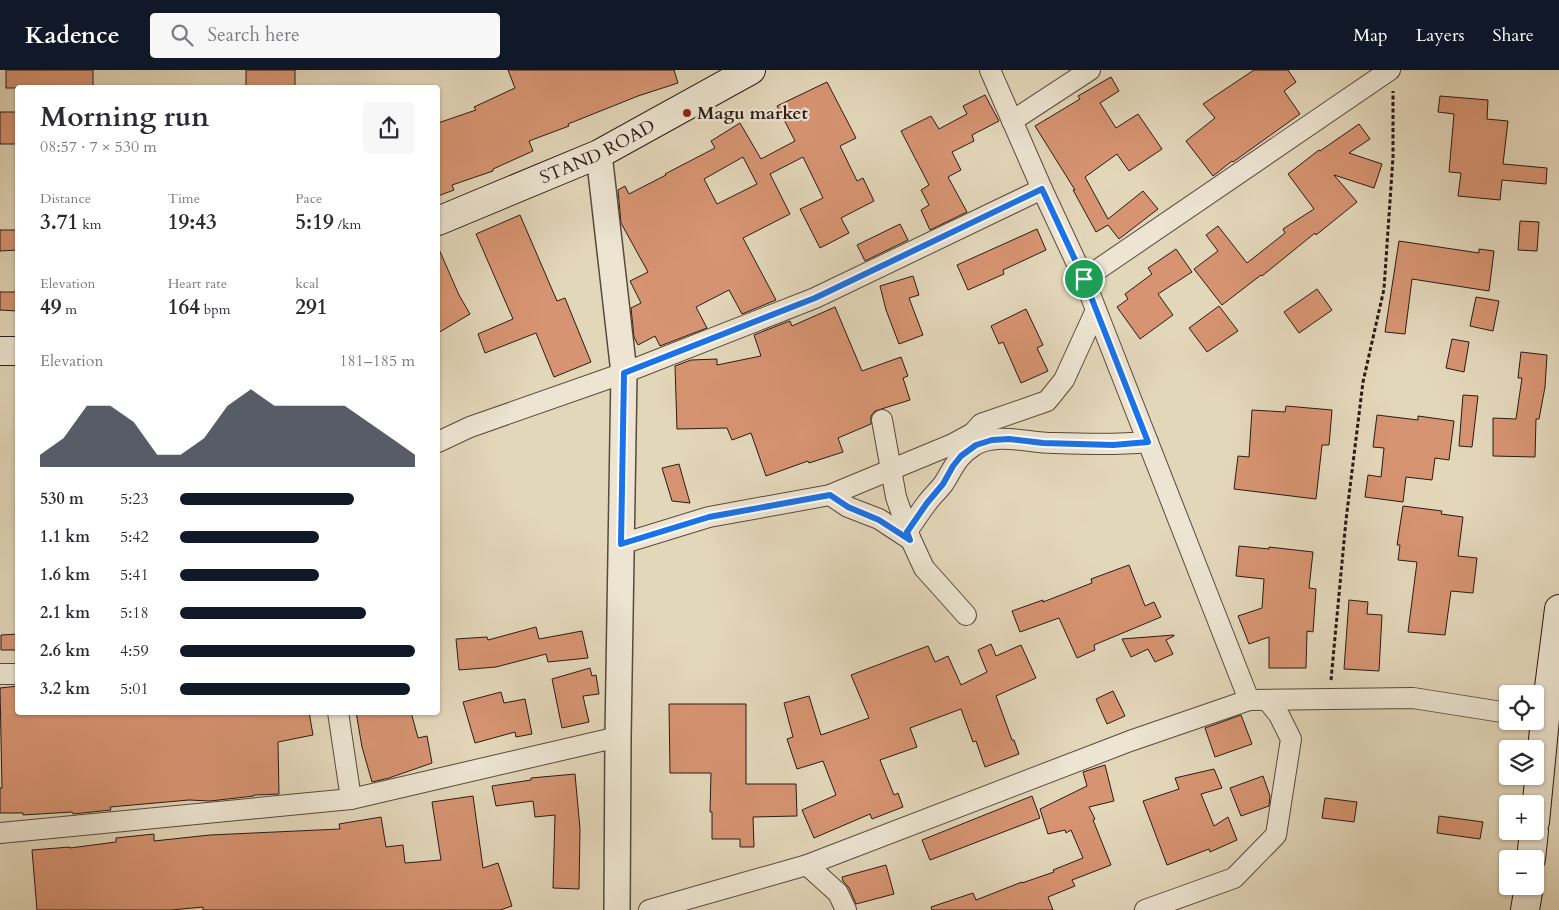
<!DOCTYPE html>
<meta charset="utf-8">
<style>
:root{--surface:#fff;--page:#f7f7f7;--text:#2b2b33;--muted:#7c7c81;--accent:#111827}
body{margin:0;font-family:Cardo,serif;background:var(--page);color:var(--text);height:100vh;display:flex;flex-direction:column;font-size:19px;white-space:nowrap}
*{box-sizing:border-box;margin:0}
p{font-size:16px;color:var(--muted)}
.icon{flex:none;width:28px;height:28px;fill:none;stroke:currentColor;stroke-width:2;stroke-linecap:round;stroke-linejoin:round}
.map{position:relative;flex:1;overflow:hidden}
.sheet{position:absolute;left:15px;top:15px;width:425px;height:630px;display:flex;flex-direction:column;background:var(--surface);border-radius:5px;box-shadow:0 1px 4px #0004}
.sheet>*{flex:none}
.controls{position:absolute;left:1499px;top:615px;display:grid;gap:10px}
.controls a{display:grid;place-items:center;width:45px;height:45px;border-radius:5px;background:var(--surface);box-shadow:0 1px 4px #0004;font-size:25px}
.pin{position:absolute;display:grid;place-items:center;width:42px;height:42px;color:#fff;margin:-21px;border:2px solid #fff;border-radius:50%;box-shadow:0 1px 5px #0007}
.round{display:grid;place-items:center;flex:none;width:52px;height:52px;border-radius:5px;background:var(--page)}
.headline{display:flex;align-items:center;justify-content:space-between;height:85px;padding:0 25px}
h1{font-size:28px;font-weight:700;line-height:38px}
.figures{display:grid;grid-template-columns:repeat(3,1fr);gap:8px;height:85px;padding:5px 25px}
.figures div{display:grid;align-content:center}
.figures b{font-size:21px;font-weight:700}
.figures small{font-size:14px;font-weight:400}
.figures p{font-size:14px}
.chart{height:140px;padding:10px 25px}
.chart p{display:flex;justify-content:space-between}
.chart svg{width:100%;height:90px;margin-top:5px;fill:var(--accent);opacity:.7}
ul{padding:0 25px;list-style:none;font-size:16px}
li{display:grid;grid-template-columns:80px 60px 1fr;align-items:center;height:38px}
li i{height:12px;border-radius:6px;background:var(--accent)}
header{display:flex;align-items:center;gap:30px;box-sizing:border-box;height:70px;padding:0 25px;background:var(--accent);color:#fff}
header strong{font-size:24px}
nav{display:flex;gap:28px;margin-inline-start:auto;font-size:18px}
.search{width:350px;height:45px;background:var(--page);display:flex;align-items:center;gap:12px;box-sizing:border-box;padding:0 18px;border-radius:5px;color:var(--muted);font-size:19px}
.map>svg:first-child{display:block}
.building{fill:#d79472;stroke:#2a1a14;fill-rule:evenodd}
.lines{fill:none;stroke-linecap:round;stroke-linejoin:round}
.minor-casing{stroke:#58493e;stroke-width:22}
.tertiary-casing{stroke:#58493e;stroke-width:28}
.secondary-casing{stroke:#2a1a14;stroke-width:30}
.path{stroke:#2a1a14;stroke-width:3;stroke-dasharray:4 2.5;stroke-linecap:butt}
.minor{stroke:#ede5d2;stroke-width:20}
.tertiary{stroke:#ede5d2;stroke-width:25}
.secondary{stroke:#ede5d2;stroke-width:28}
.route-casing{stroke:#fff;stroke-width:10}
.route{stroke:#1a73e8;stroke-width:6}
.poi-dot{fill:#8f2418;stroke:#ede5d2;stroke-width:2}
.labels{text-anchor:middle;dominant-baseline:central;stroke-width:4.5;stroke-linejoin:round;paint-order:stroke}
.poi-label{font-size:18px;font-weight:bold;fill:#2a1a14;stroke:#ede5d2;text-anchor:start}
.street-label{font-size:18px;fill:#2a1a14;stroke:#ede5d2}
</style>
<header>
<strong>Kadence</strong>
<div class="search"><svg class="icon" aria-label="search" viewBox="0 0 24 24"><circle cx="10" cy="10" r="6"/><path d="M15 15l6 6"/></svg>Search here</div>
<nav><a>Map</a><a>Layers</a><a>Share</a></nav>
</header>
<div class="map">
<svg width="1559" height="840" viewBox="0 0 1559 840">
<rect width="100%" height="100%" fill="#e3d7ba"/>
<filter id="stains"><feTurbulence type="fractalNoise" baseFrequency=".004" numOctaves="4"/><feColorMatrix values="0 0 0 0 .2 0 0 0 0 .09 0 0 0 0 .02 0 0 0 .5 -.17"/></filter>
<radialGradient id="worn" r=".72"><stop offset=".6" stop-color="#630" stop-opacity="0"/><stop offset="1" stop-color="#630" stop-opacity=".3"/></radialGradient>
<g class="building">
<rect x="6" y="0" width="87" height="18"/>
<rect x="246" y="0" width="49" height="18"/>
<polygon points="508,0 674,0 678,13 638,26 568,54 569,56 529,71 533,81 493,99 493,101 452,115 454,120 438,126 438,53 476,40 474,37 515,18"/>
<polygon points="1254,0 1288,0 1296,12 1284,21 1300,44 1233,92 1232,91 1213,106 1186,71 1215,48 1203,34"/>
<polygon points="1111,7 1119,21 1100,33 1116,58 1138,44 1162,79 1129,101 1117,84 1085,107 1108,149 1143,121 1158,139 1119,169 1108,155 1096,162 1073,120 1075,120 1035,56 1080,29 1078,26"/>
<path d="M827,12L856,68L840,76L857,111L863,108L874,131L841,148L849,163L820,178L800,139L823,128L803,87L770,104L790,144L743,168L776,230L742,244L729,220L696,237L707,258L660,276L655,266L638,275L634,267L631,238L641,233L630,211L648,202L621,153L618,120L625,116L629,124L666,105L665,104L715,78L711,71L740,53L761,89L795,71L777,36ZM743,87L757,114L717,134L704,109Z"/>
<polygon points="985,25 999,51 972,65 974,71 952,82 961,100 948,107 967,142 930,160 921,140 929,135 921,120 929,115 901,61 931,46 939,59 967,44 963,36"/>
<polygon points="1440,26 1488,30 1487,49 1508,51 1503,94 1547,98 1546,114 1502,110 1500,130 1458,126 1461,103 1449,102 1454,44 1438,42"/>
<rect x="0" y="42" width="18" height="32"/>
<polygon points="1359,54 1370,69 1349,83 1382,94 1374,118 1334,105 1357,132 1316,165 1315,163 1262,206 1261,205 1222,235 1194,199 1218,181 1206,165 1218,156 1247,193 1285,163 1283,159 1314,139 1288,104 1319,80 1320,81"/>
<polygon points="520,145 557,231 565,228 591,292 554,307 536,263 485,283 478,264 513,249 476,164"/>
<polygon points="1520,151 1539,152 1537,181 1518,180"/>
<polygon points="900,154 908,170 865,191 857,175"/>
<polygon points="1037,159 1046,180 1003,200 1004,204 968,220 957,195"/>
<polygon points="0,160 18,160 18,180 0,181"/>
<polygon points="1399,171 1479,183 1479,179 1494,181 1489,221 1412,209 1405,264 1385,262"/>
<polygon points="438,177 459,225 470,244 438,263"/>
<polygon points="1176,179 1192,202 1158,224 1173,245 1140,269 1117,237 1128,229 1125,224 1152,204 1148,198"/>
<polygon points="913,206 919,225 909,228 923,265 899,274 886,240 880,216"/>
<polygon points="1317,219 1332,240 1299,263 1284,242"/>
<polygon points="0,222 18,222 18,241 0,240"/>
<polygon points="1476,227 1499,231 1493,261 1470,256"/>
<polygon points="1219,236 1238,261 1207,282 1189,258"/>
<polygon points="835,237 862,301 901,287 908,306 903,308 910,330 875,341 871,346 871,354 838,368 843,382 809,393 808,391 766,406 751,363 732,370 727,358 677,359 675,296 691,290 717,289 717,295 761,286 754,265 787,252 790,251 792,256"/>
<polygon points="1026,239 1043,275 1037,278 1048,301 1021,313 1003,272 999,274 991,256"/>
<polygon points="1452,269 1469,272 1464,302 1446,298"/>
<polygon points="1521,282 1547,285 1545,317 1539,349 1536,349 1535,387 1493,386 1493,348 1516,349 1522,308 1518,308"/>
<polygon points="1463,325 1478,326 1472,377 1459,376"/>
<polygon points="1286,336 1332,340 1329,375 1322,375 1316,429 1234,419 1238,386 1249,387 1252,340 1285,342"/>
<polygon points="1377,345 1418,350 1418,346 1454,351 1449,390 1435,388 1432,410 1406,407 1403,432 1365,427 1368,405 1381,407 1384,378 1373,377"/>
<polygon points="679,394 690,433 672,431 662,398"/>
<polygon points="1403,436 1442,441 1441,444 1463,447 1458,486 1477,488 1473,523 1451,521 1445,565 1408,562 1417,492 1398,490 1400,475 1397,475"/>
<polygon points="1239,476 1269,479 1269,477 1313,482 1309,518 1316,519 1313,562 1307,561 1306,598 1269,598 1269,567 1249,574 1238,546 1262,538 1264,509 1236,506"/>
<polygon points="1129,495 1145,536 1154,532 1161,547 1094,575 1095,580 1077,588 1059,548 1020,562 1012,541 1043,530 1043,532 1092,513 1091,509"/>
<polygon points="1349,530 1368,532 1367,544 1382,545 1379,601 1344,599"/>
<polygon points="536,557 539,569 582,561 588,588 548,592 546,584 496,597 459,600 456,569 487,567 488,570"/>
<polygon points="18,564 18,580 1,580 1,565"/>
<polygon points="1174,565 1174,566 1166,570 1173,584 1155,592 1148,579 1131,587 1122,569"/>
<polygon points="991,574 996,586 1021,575 1036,608 996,626 1012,670 1014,670 1019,684 985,697 976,671 973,672 961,639 910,658 917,677 880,690 894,725 898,723 903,737 872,749 870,744 814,768 802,740 836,725 823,691 797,699 787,669 793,667 784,633 809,626 821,665 869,648 851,605 928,576 935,592 948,586 961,615 987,602 978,580"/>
<polygon points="590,598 592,606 596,605 599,624 583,626 589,652 562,658 552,609"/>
<polygon points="18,616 18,642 309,642 313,665 278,672 279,724 254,725 254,726 210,731 189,730 110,737 111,740 73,744 72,742 23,745 23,743 0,743 0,718 2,718 0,618"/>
<polygon points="1113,621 1125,646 1107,654 1096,629"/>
<polygon points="501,622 504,633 525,629 532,664 516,667 515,662 475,673 463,632"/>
<polygon points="669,634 746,634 746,714 796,714 797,746 753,747 754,777 740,777 740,769 712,769 712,742 710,742 711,703 670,703"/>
<polygon points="356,642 411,642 418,668 427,666 432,693 389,708 372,712 362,677"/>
<polygon points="1241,645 1252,674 1215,687 1205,658"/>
<polygon points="1105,695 1114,731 1089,737 1095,749 1093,750 1111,795 1072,810 1075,816 1048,827 1053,840 932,840 931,837 973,823 976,830 1022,812 1022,813 1054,802 1053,800 1083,788 1071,760 1066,763 1065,760 1048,764 1040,739 1087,716 1083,702"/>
<polygon points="1214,699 1222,718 1201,724 1214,756 1228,747 1237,770 1210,782 1209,779 1167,795 1143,731 1179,719 1175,708"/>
<polygon points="575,704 580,759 579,819 553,818 555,745 535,747 533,731 496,736 492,716 531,710 531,708"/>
<polygon points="1263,706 1270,726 1269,736 1241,746 1230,718"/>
<polygon points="473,726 483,798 498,793 512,836 500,840 203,840 203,837 171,840 37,840 32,780 70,777 70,778 116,772 116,768 154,764 154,771 210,765 340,759 339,754 381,747 386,777 403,775 405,793 441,790 432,732"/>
<polygon points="1032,726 1040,748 930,790 922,770"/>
<polygon points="1325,728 1357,732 1354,752 1322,748"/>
<polygon points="1439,746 1483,752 1480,769 1437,763"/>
<polygon points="886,795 894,824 856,834 849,818 843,811 842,807"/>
</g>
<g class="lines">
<g class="minor-casing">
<g id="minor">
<polyline points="990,0 1042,119 1084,209 1249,630"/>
<polyline points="1012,51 1090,0"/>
<polyline points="1084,209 1390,0"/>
<polyline points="882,350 896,427 911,470 924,498 966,545"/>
<polyline points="438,372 470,357 624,303 815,228 1042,119"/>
<polyline points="830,425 848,437 879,449 911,470"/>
<path d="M907,461C914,452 920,442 927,433C932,426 939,420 944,413C954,397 957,386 975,375C998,362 1028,373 1053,373C1086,374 1116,375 1148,372"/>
<polyline points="621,474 709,447 830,425 953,374 973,363 981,354 1047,331 1064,310 1096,240"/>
<polyline points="0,604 18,604"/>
<polyline points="338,642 351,729"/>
<polyline points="0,763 351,729 618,667"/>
<polyline points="807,795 838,823 846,840"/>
<polyline points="649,840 807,795 1130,671 1249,630 1413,628 1508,643"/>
<polyline points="1145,840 1234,808 1276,765 1291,669 1279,645 1267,630"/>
</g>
</g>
<g class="tertiary-casing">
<polyline id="tertiary" points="599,84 624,303 618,667 617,840"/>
</g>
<g class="secondary-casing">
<g id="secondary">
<path id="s1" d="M438,151L599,84L751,0"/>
<polyline points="0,281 18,281"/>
<polyline points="1535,752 1545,649 1559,539"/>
<polyline points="1531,789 1534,761"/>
<polyline points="1525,840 1529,816"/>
</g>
</g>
<polyline class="path" points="1331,610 1346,450 1363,312 1384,219 1393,87 1393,21"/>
<use href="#minor" class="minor"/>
<use href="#tertiary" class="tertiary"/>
<use href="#secondary" class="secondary"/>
</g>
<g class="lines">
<g class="route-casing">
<polygon id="route" points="1042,119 1084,209 1148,372 1113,375 1043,373 1009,369 992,370 976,375 961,386 953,396 943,414 927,433 907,462 910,470 879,450 848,437 830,425 709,447 621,474 624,303 815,228"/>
</g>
<use href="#route" class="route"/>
</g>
<circle class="poi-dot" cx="687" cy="43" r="5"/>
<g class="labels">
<g class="poi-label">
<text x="697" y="43">Magu market</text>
</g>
<g class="street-label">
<text stroke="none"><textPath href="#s1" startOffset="174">STAND ROAD</textPath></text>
</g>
</g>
<rect width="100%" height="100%" filter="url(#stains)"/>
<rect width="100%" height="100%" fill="url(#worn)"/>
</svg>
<div class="controls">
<a><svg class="icon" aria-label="locate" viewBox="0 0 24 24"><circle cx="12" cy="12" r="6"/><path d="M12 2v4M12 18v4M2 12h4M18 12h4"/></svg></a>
<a><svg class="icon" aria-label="layers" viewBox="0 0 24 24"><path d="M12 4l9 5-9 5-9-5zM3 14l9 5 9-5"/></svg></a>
<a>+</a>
<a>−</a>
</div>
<div class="pin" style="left:1084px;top:209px;background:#1e9e55"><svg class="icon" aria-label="arrive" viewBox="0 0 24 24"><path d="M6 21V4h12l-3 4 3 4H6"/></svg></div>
<section class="sheet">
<div class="headline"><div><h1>Morning run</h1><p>08:57 · 7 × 530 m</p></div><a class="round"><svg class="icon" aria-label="share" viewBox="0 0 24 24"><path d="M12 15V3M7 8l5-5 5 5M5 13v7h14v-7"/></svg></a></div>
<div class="figures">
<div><p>Distance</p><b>3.71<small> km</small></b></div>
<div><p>Time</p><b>19:43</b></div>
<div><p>Pace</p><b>5:19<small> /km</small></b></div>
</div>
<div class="figures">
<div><p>Elevation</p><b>49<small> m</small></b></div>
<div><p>Heart rate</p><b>164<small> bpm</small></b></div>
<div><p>kcal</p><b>291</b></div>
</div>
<div class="chart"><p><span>Elevation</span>181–185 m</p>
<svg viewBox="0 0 160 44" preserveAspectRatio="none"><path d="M0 44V38L10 30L20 14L30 14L40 22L50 38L60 38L70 30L80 14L90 6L100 14L110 14L120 14L130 14L140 22L150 30L160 38V44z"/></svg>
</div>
<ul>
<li><b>530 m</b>5:23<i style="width:74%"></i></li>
<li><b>1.1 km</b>5:42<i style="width:59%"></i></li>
<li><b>1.6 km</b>5:41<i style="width:59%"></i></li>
<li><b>2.1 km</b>5:18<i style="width:79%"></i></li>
<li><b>2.6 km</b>4:59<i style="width:100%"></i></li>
<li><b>3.2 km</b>5:01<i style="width:98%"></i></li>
</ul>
</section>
</div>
